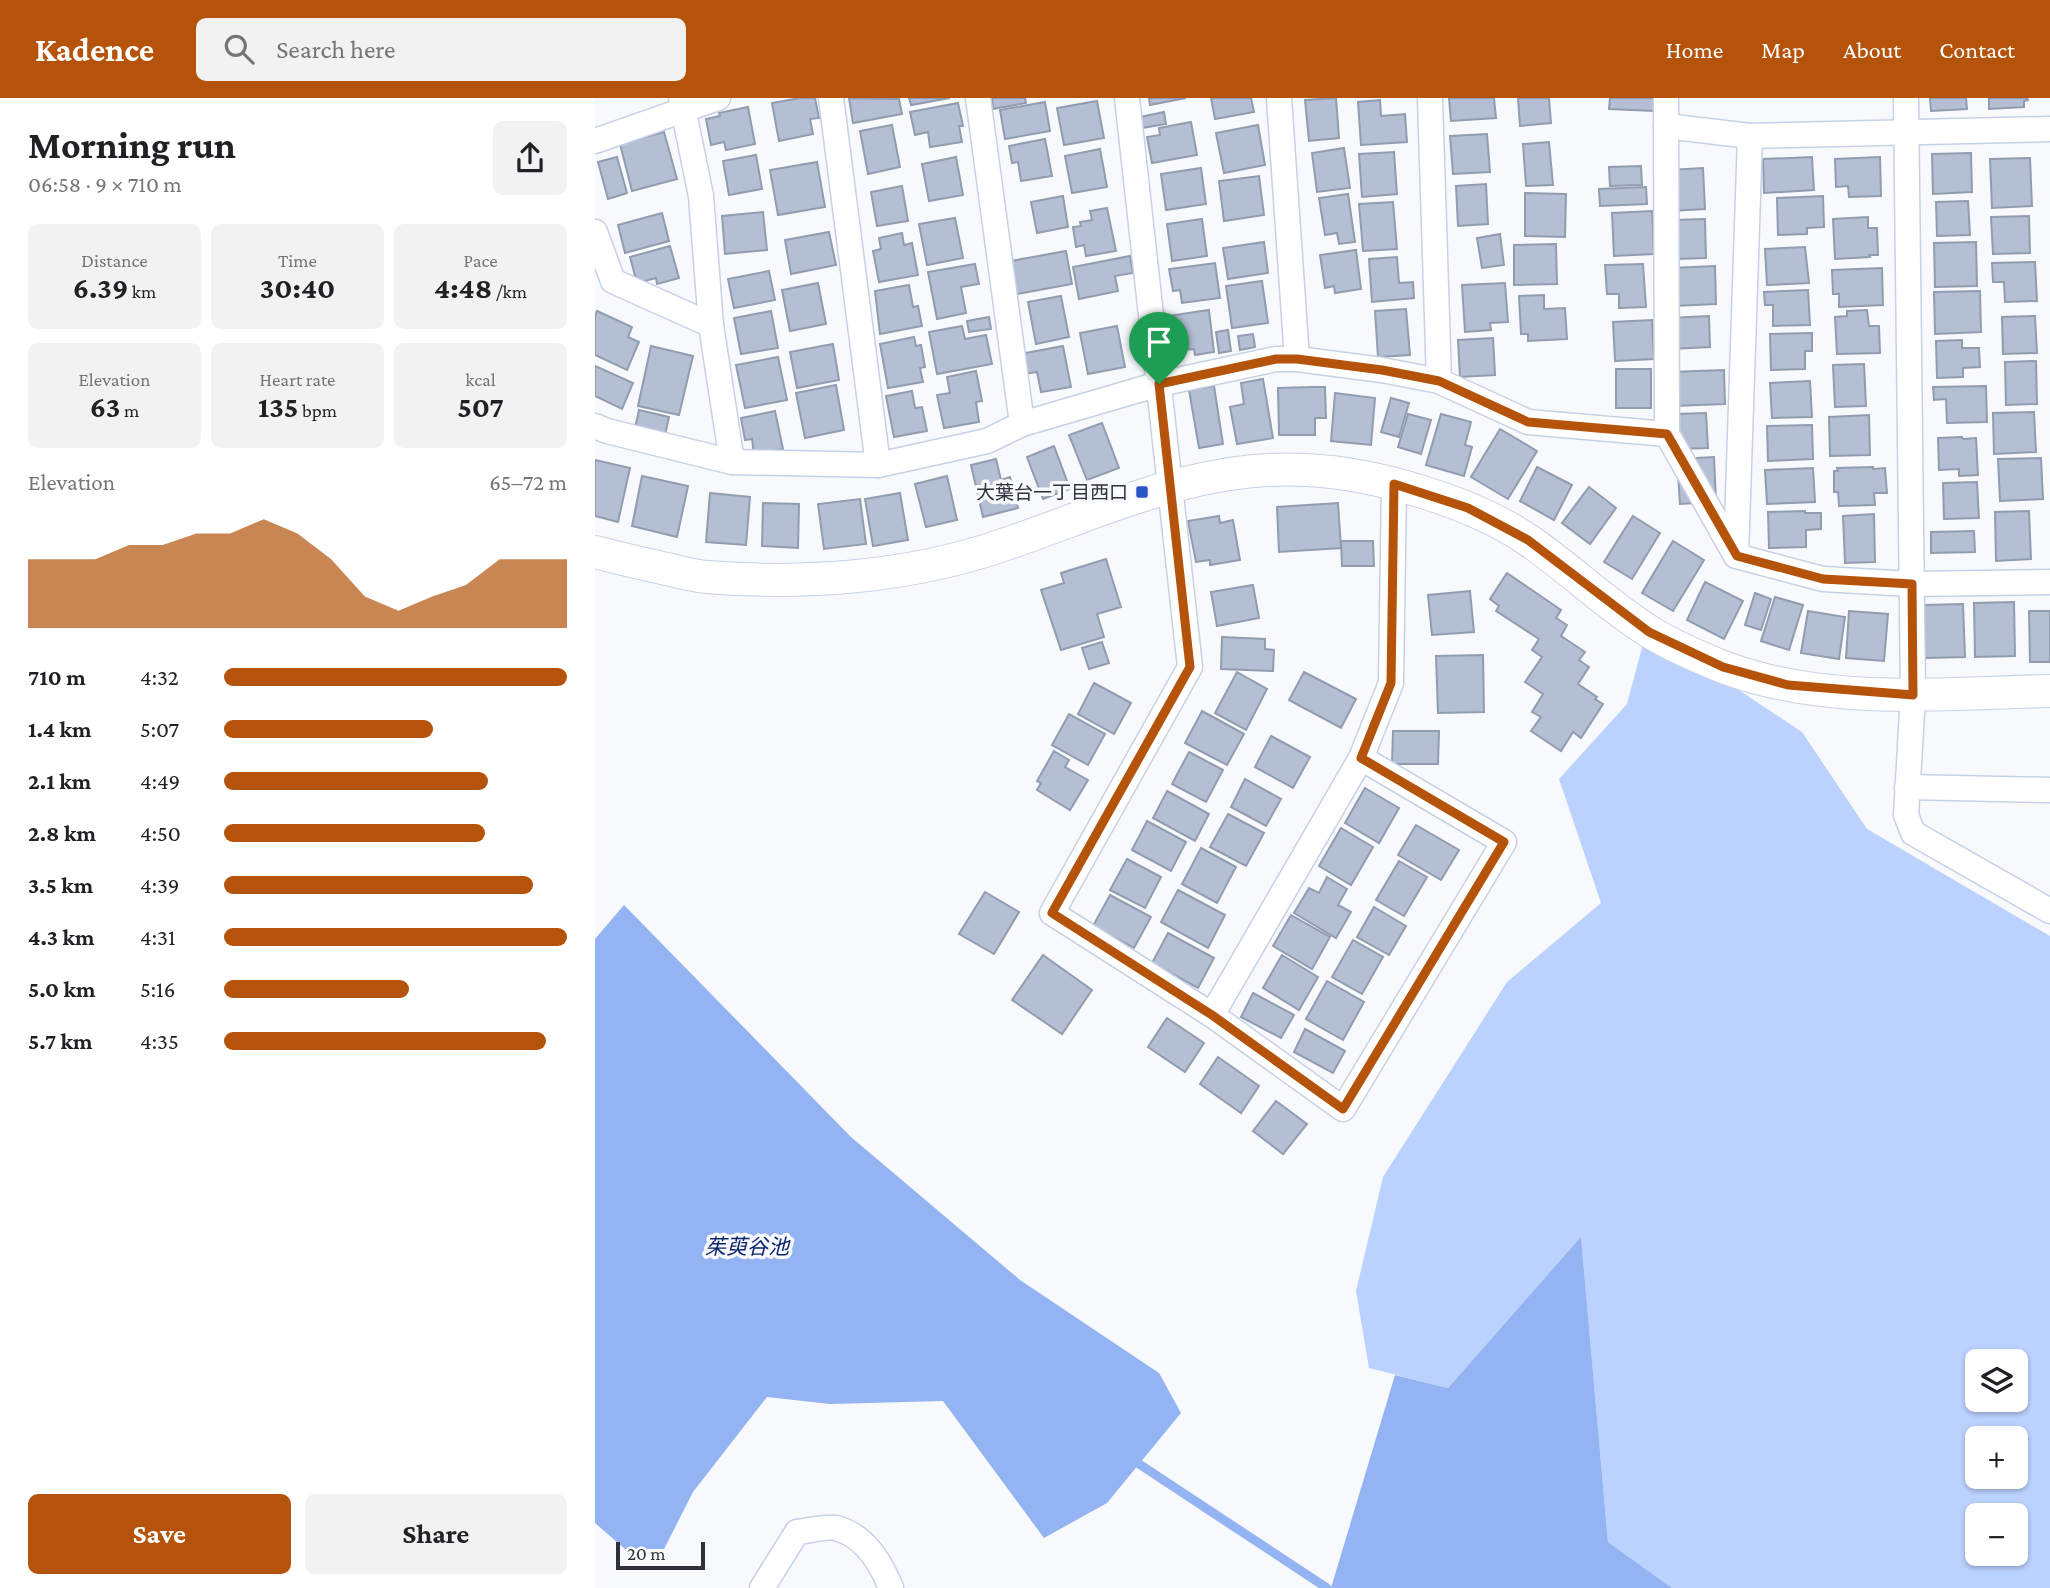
<!DOCTYPE html>
<meta charset="utf-8">
<style>
:root{--surface:#fff;--page:#f2f2f2;--text:#202124;--muted:#757577;--accent:#b45309}
body{margin:0;font-family:"Crimson Pro","Noto Sans JP",serif;background:var(--page);color:var(--text);height:100vh;display:flex;flex-direction:column;font-size:26px;white-space:nowrap}
*{box-sizing:border-box;margin:0}
p{font-size:23px;color:var(--muted)}
.icon{flex:none;width:38px;height:38px;fill:none;stroke:currentColor;stroke-width:2;stroke-linecap:round;stroke-linejoin:round}
.map{position:relative;flex:1;overflow:hidden}
.drawer{display:flex;flex-direction:column;background:var(--surface);width:595px}
.drawer>*{flex:none}
.fabs{position:absolute;left:1370px;top:1251px;display:grid;gap:14px}
.fabs a{display:grid;place-items:center;width:63px;height:63px;border-radius:10px;background:var(--surface);box-shadow:0 2px 5px #0004;font-size:35px}
.scale{position:absolute;left:21px;bottom:18px;width:89px;box-sizing:border-box;padding-left:7px;border:4px solid #2d3139;border-top:0;font-size:19px;line-height:24px;white-space:nowrap;color:#2d3139;-webkit-text-stroke:5px #f7f9fd;paint-order:stroke}
.pin{position:absolute;display:grid;place-items:center;width:60px;height:60px;color:#fff;margin:-72px -30px;border-radius:50% 50% 50% 0;rotate:-45deg;box-shadow:0 0 7px #0007}
.pin .icon{rotate:45deg}
.round{display:grid;place-items:center;flex:none;width:74px;height:74px;border-radius:10px;background:var(--page)}
.summary{display:flex;align-items:center;justify-content:space-between;height:119px;padding:0 28px}
h1{font-size:38px;font-weight:700;line-height:52px}
.stats{display:grid;grid-template-columns:repeat(3,1fr);gap:10px;height:119px;padding:7px 28px}
.stats div{display:grid;align-content:center;border-radius:10px;background:var(--page);text-align:center}
.stats b{font-size:30px;font-weight:700}
.stats small{font-size:19px;font-weight:400}
.stats p{font-size:19px}
.chart{height:196px;padding:14px 28px}
.chart p{display:flex;justify-content:space-between}
.chart svg{width:100%;height:126px;margin-top:7px;fill:var(--accent);opacity:.7}
.primary-button{display:flex;gap:14px;margin-top:auto;padding:14px 28px}
.primary-button a{flex:1;height:80px;border-radius:10px;background:var(--accent);color:#fff;font-size:28px;font-weight:700;line-height:80px;text-align:center}
.primary-button a+a{background:var(--page);color:var(--text)}
ul{padding:0 28px;list-style:none;font-size:23px}
li{display:grid;grid-template-columns:112px 84px 1fr;align-items:center;height:52px}
li i{height:18px;border-radius:9px;background:var(--accent)}
header{display:flex;align-items:center;gap:42px;box-sizing:border-box;height:98px;padding:0 35px;background:var(--accent);color:#fff}
header strong{font-size:33px}
nav{display:flex;gap:38px;margin-inline-start:auto;font-size:24px}
.search{width:490px;height:63px;background:var(--page);display:flex;align-items:center;gap:18px;box-sizing:border-box;padding:0 24px;border-radius:10px;color:var(--muted);font-size:26px}
main{display:flex;flex:1;min-height:0}
.map>svg:first-child{display:block}
.green{fill:#bbd1fe;fill-rule:evenodd}
.water{fill:#94b3f2}
.lines{fill:none;stroke-linecap:round;stroke-linejoin:round}
.stream{stroke:#94b3f2;stroke-width:9}
.building{fill:#b5bfd4;stroke:#929caf;stroke-width:2}
.minor-casing{stroke:#c7d1e6;stroke-width:27}
.tertiary-casing{stroke:#c7d1e6;stroke-width:34}
.minor{stroke:#fff;stroke-width:24}
.tertiary{stroke:#fff;stroke-width:32}
.route-casing{stroke:#fff;stroke-width:14}
.route{stroke:#b45309;stroke-width:9}
.poi-dot{fill:#2a55c4;stroke:#f7f9fd;stroke-width:2.5}
.labels{text-anchor:middle;dominant-baseline:central;stroke-width:7;stroke-linejoin:round;paint-order:stroke}
.poi-label{font-size:19px;fill:#2d3139;stroke:#f7f9fd;text-anchor:end}
.water-label{font-size:21px;font-style:italic;fill:#0b256c;stroke:#f7f9fd}
</style>
<header>
<strong>Kadence</strong>
<div class="search"><svg class="icon" aria-label="search" viewBox="0 0 24 24"><circle cx="10" cy="10" r="6"/><path d="M15 15l6 6"/></svg>Search here</div>
<nav><a>Home</a><a>Map</a><a>About</a><a>Contact</a></nav>
</header>
<main>
<section class="drawer">
<div class="summary"><div><h1>Morning run</h1><p>06:58 · 9 × 710 m</p></div><a class="round"><svg class="icon" aria-label="share" viewBox="0 0 24 24"><path d="M12 15V3M7 8l5-5 5 5M5 13v7h14v-7"/></svg></a></div>
<div class="stats">
<div><p>Distance</p><b>6.39<small> km</small></b></div>
<div><p>Time</p><b>30:40</b></div>
<div><p>Pace</p><b>4:48<small> /km</small></b></div>
</div>
<div class="stats">
<div><p>Elevation</p><b>63<small> m</small></b></div>
<div><p>Heart rate</p><b>135<small> bpm</small></b></div>
<div><p>kcal</p><b>507</b></div>
</div>
<div class="chart"><p><span>Elevation</span>65–72 m</p>
<svg viewBox="0 0 160 44" preserveAspectRatio="none"><path d="M0 44V20L10 20L20 20L30 15L40 15L50 11L60 11L70 6L80 11L90 20L100 33L110 38L120 33L130 29L140 20L150 20L160 20V44z"/></svg>
</div>
<ul>
<li><b>710 m</b>4:32<i style="width:100%"></i></li>
<li><b>1.4 km</b>5:07<i style="width:61%"></i></li>
<li><b>2.1 km</b>4:49<i style="width:77%"></i></li>
<li><b>2.8 km</b>4:50<i style="width:76%"></i></li>
<li><b>3.5 km</b>4:39<i style="width:90%"></i></li>
<li><b>4.3 km</b>4:31<i style="width:100%"></i></li>
<li><b>5.0 km</b>5:16<i style="width:54%"></i></li>
<li><b>5.7 km</b>4:35<i style="width:94%"></i></li>
</ul>
<div class="primary-button"><a>Save</a><a>Share</a></div>
</section>
<div class="map">
<svg width="1455" height="1490" viewBox="0 0 1455 1490">
<rect width="100%" height="100%" fill="#f7f9fd"/>
<path class="green" d="M1052,531L1207,634L1272,731L1455,838V1490H1077L1013,1444L986,1140L853,1290L774,1270L761,1193L788,1079L912,884L1006,805L964,681L1032,606ZM1382,1264H1421V1302H1382ZM1382,1340H1421V1379H1382ZM1382,1418H1421V1456H1382Z"/>
<g class="water">
<polygon points="29,807 256,1039 425,1182 564,1275 586,1315 512,1405 449,1440 348,1303 235,1306 172,1299 98,1394 69,1451 30,1451 0,1425 0,841"/>
<polygon points="986,1139 1013,1444 1077,1490 736,1490 800,1277 853,1290"/>
</g>
<g class="lines">
<polyline class="stream" points="535,1360 732,1490"/>
</g>
<g class="building">
<polygon points="205,0 220,0 224,20 215,21 218,36 184,43 177,5"/>
<polygon points="254,0 304,1 307,16 258,25"/>
<polygon points="314,0 355,0 316,7"/>
<polygon points="397,0 430,0 431,5 398,11"/>
<polygon points="554,0 591,0 555,7"/>
<polygon points="616,0 656,0 659,14 620,21"/>
<polygon points="741,0 744,40 714,43 710,2"/>
<polygon points="854,0 899,0 901,20 856,23"/>
<polygon points="923,0 954,0 956,25 925,28"/>
<polygon points="1015,0 1059,0 1059,13 1014,11"/>
<polygon points="1335,0 1371,0 1372,11 1336,13"/>
<polygon points="1394,0 1432,0 1433,2 1429,3 1429,9 1394,11"/>
<polygon points="785,2 786,18 810,16 812,44 766,47 763,4"/>
<polygon points="502,3 509,40 469,47 462,10"/>
<polygon points="450,4 455,33 410,41 405,12"/>
<polygon points="363,5 368,28 364,28 367,44 335,49 333,34 320,37 315,14"/>
<polygon points="153,9 160,46 131,52 129,44 116,47 111,21 125,18 124,15"/>
<polygon points="569,14 571,26 547,30 545,19"/>
<polygon points="596,24 602,57 557,65 552,39 565,37 564,30"/>
<polygon points="297,27 305,69 273,76 265,33"/>
<polygon points="663,27 670,67 629,75 621,35"/>
<polygon points="69,34 82,81 37,93 25,46"/>
<polygon points="892,36 895,74 858,76 855,38"/>
<polygon points="450,41 457,78 426,83 423,64 417,65 414,48"/>
<polygon points="954,44 958,87 931,88 928,46"/>
<polygon points="749,50 755,90 722,94 717,55"/>
<polygon points="505,51 512,89 477,95 470,58"/>
<polygon points="799,54 802,96 767,99 764,56"/>
<polygon points="1376,55 1377,94 1338,96 1337,56"/>
<polygon points="161,57 167,91 134,97 128,63"/>
<polygon points="22,59 32,95 13,101 3,64"/>
<polygon points="361,59 368,97 334,103 327,66"/>
<polygon points="1217,59 1219,92 1169,95 1168,61"/>
<polygon points="1285,59 1286,98 1254,99 1253,88 1241,89 1240,61"/>
<polygon points="1435,60 1437,108 1397,110 1395,61"/>
<polygon points="222,64 230,109 183,117 175,72"/>
<polygon points="1046,68 1047,87 1015,88 1014,69"/>
<polygon points="606,70 611,106 571,112 566,76"/>
<polygon points="1108,70 1110,111 1076,113 1074,72"/>
<polygon points="664,78 669,117 629,123 624,83"/>
<polygon points="891,86 893,126 863,128 861,88"/>
<polygon points="307,88 313,123 282,128 276,94"/>
<polygon points="1051,89 1052,106 1005,108 1004,91"/>
<polygon points="930,95 971,96 970,139 930,138"/>
<polygon points="753,96 760,144 744,146 742,135 730,137 724,100"/>
<polygon points="468,98 473,129 442,135 436,104"/>
<polygon points="1228,98 1229,129 1212,130 1212,136 1183,137 1182,100"/>
<polygon points="1373,103 1375,137 1342,138 1341,104"/>
<polygon points="798,104 802,151 768,153 764,106"/>
<polygon points="512,110 521,153 491,158 489,147 481,149 478,129 486,128 485,124 497,122 495,113"/>
<polygon points="1057,113 1059,156 1019,158 1017,115"/>
<polygon points="168,114 172,152 130,156 127,118"/>
<polygon points="67,115 74,143 30,155 23,127"/>
<polygon points="1434,118 1435,155 1398,156 1396,119"/>
<polygon points="1273,119 1273,130 1282,130 1283,157 1274,157 1275,159 1240,161 1238,121"/>
<polygon points="360,120 368,160 332,167 324,126"/>
<polygon points="607,121 612,158 577,163 572,126"/>
<polygon points="1110,121 1111,160 1079,161 1077,122"/>
<polygon points="234,134 241,167 196,176 190,142"/>
<polygon points="307,135 309,147 317,145 323,177 284,184 278,153 286,151 284,140"/>
<polygon points="905,136 909,167 887,170 882,140"/>
<polygon points="669,144 673,175 633,181 628,150"/>
<polygon points="1381,144 1382,188 1340,189 1339,145"/>
<polygon points="961,146 962,186 919,187 919,147"/>
<polygon points="75,148 84,180 62,186 61,180 42,185 35,159"/>
<polygon points="1210,149 1214,185 1172,187 1170,151"/>
<polygon points="761,152 766,191 740,195 739,188 730,190 725,157"/>
<polygon points="471,153 477,186 422,196 416,163"/>
<polygon points="535,158 538,175 520,178 523,193 484,201 478,169"/>
<polygon points="802,159 804,185 818,184 819,200 777,204 774,161"/>
<polygon points="1440,164 1442,203 1410,204 1409,184 1398,184 1397,165"/>
<polygon points="620,165 625,200 587,205 585,192 578,193 574,171"/>
<polygon points="380,166 384,186 366,189 371,215 342,221 333,174"/>
<polygon points="1048,166 1051,209 1024,210 1024,196 1012,196 1010,167"/>
<polygon points="1120,168 1121,206 1078,208 1076,170"/>
<polygon points="1287,170 1288,207 1244,209 1244,196 1238,196 1237,172"/>
<polygon points="174,173 180,202 139,210 133,181"/>
<polygon points="667,183 673,225 637,230 631,188"/>
<polygon points="223,185 231,226 195,233 187,192"/>
<polygon points="910,185 913,224 895,225 896,232 870,234 867,187"/>
<polygon points="314,187 318,209 323,208 327,228 285,236 280,193"/>
<polygon points="1213,192 1215,227 1178,228 1178,207 1170,207 1169,194"/>
<polygon points="1385,193 1386,234 1340,236 1339,194"/>
<polygon points="949,197 949,211 970,210 972,241 933,243 933,236 926,236 924,198"/>
<polygon points="466,198 474,239 441,246 433,204"/>
<polygon points="811,211 815,257 783,259 780,213"/>
<polygon points="614,212 619,254 600,257 599,251 578,253 573,218"/>
<polygon points="1272,212 1274,228 1284,228 1285,255 1242,256 1240,219 1252,218 1252,213"/>
<polygon points="2,213 37,229 33,239 44,244 32,272 0,257 0,218"/>
<polygon points="176,213 183,250 146,256 139,220"/>
<polygon points="1114,218 1115,249 1076,251 1074,220"/>
<polygon points="1440,218 1442,255 1408,256 1407,219"/>
<polygon points="394,219 396,231 374,234 372,223"/>
<polygon points="1057,222 1059,261 1020,263 1018,224"/>
<polygon points="367,228 370,241 391,237 397,266 342,276 334,234"/>
<polygon points="522,228 530,269 493,276 485,235"/>
<polygon points="633,232 636,253 624,255 621,234"/>
<polygon points="1217,235 1217,253 1210,253 1210,271 1176,272 1175,236"/>
<polygon points="658,236 660,249 645,252 643,238"/>
<polygon points="319,239 321,248 326,247 330,269 325,270 328,284 293,290 285,246"/>
<polygon points="898,240 900,277 865,279 863,242"/>
<polygon points="1367,242 1367,250 1384,250 1385,269 1368,270 1368,279 1342,280 1341,243"/>
<polygon points="238,246 244,282 202,290 195,254"/>
<polygon points="56,248 98,258 84,317 43,308"/>
<polygon points="468,248 476,289 446,294 442,274 429,276 425,256"/>
<polygon points="183,259 192,302 150,310 141,267"/>
<polygon points="1441,263 1442,306 1411,307 1410,264"/>
<polygon points="1269,266 1271,308 1240,309 1238,267"/>
<polygon points="0,268 38,285 27,311 0,298"/>
<rect x="1021" y="271" width="35" height="39"/>
<polygon points="1129,272 1130,306 1078,308 1076,274"/>
<polygon points="381,273 387,303 381,304 384,324 349,330 342,297 355,295 352,279"/>
<polygon points="668,281 678,340 642,346 635,309 649,306 646,285"/>
<polygon points="1215,283 1217,319 1177,320 1175,285"/>
<polygon points="241,287 249,332 210,340 201,295"/>
<polygon points="619,288 628,346 604,350 594,292"/>
<polygon points="1391,288 1392,324 1352,325 1351,301 1339,302 1338,289"/>
<polygon points="718,289 730,289 731,320 720,320 720,337 684,337 683,290"/>
<polygon points="317,293 320,310 327,309 332,333 299,339 291,298"/>
<polygon points="740,295 780,300 776,347 736,343"/>
<polygon points="796,300 814,305 804,339 786,334"/>
<polygon points="44,312 74,319 70,337 40,330"/>
<polygon points="180,313 188,351 159,356 157,341 150,342 146,320"/>
<polygon points="1439,314 1441,354 1399,356 1398,315"/>
<polygon points="1111,315 1113,350 1081,351 1080,316"/>
<polygon points="813,316 836,322 826,356 803,349"/>
<polygon points="846,316 876,324 870,347 877,349 869,378 831,367"/>
<polygon points="1274,317 1275,357 1235,358 1234,319"/>
<polygon points="507,325 524,370 492,382 474,337"/>
<polygon points="1217,327 1218,361 1173,363 1172,328"/>
<polygon points="905,331 942,353 913,401 876,379"/>
<polygon points="1367,339 1368,341 1381,340 1383,377 1364,378 1364,371 1344,372 1343,340"/>
<polygon points="459,348 475,391 448,401 432,359"/>
<polygon points="1119,359 1121,404 1085,406 1082,361"/>
<polygon points="1446,360 1448,401 1405,403 1403,361"/>
<polygon points="401,361 406,382 415,379 423,410 388,419 376,367"/>
<polygon points="0,362 35,370 23,424 0,418"/>
<polygon points="942,369 977,387 959,422 925,403"/>
<polygon points="1278,369 1278,371 1290,370 1292,395 1279,395 1280,407 1244,408 1243,394 1239,394 1239,373 1243,373 1242,370"/>
<polygon points="1218,370 1220,404 1172,406 1170,372"/>
<polygon points="47,378 93,388 82,439 37,428"/>
<polygon points="352,378 362,422 331,429 320,386"/>
<polygon points="1382,384 1384,420 1349,421 1348,385"/>
<polygon points="994,389 1021,410 995,446 967,425"/>
<polygon points="115,395 155,399 151,447 111,444"/>
<polygon points="305,395 313,442 278,448 270,401"/>
<polygon points="265,401 271,446 229,451 223,406"/>
<polygon points="168,405 204,406 203,450 167,448"/>
<polygon points="743,405 746,450 684,454 682,409"/>
<polygon points="1210,413 1210,415 1226,415 1226,431 1211,432 1211,449 1174,450 1173,414"/>
<polygon points="1434,413 1436,461 1401,463 1400,414"/>
<polygon points="1279,416 1280,464 1250,465 1248,418"/>
<polygon points="624,418 625,425 638,422 645,462 615,467 615,462 601,464 593,423"/>
<polygon points="1038,418 1065,435 1037,481 1009,464"/>
<polygon points="1379,433 1380,454 1336,455 1336,434"/>
<polygon points="746,443 778,443 779,468 747,468"/>
<polygon points="1078,443 1109,462 1078,513 1047,495"/>
<polygon points="511,461 526,509 502,516 509,539 466,552 446,492 469,485 466,475"/>
<polygon points="912,475 966,512 961,520 972,527 966,538 990,554 984,562 994,569 983,586 1002,599 1000,601 1008,606 986,640 978,634 966,653 936,633 946,619 937,614 948,596 930,584 947,559 937,552 944,541 901,513 904,508 895,501"/>
<polygon points="1110,484 1148,503 1129,541 1092,522"/>
<polygon points="658,487 664,520 622,528 616,494"/>
<polygon points="875,493 879,534 837,537 833,497"/>
<polygon points="1160,495 1176,501 1166,532 1150,527"/>
<polygon points="1180,499 1208,507 1194,552 1166,543"/>
<polygon points="1419,504 1420,558 1380,559 1379,505"/>
<polygon points="1368,506 1370,559 1330,560 1329,507"/>
<polygon points="1213,513 1250,519 1244,561 1206,555"/>
<polygon points="1254,513 1293,516 1289,563 1251,560"/>
<polygon points="1434,513 1455,513 1455,564 1435,564"/>
<polygon points="627,539 670,541 670,551 679,552 678,573 626,571"/>
<polygon points="507,544 514,565 494,571 487,550"/>
<polygon points="888,557 889,614 843,615 841,558"/>
<polygon points="642,574 672,591 651,632 620,615"/>
<polygon points="709,574 761,601 746,630 694,602"/>
<polygon points="499,585 536,605 519,636 483,616"/>
<polygon points="607,613 649,636 632,667 590,645"/>
<polygon points="474,616 510,636 493,667 457,647"/>
<polygon points="798,633 844,633 843,666 797,666"/>
<polygon points="676,638 715,659 698,690 660,669"/>
<polygon points="459,653 474,662 470,669 493,682 475,712 442,692 446,685 442,683"/>
<polygon points="594,654 628,672 611,704 577,686"/>
<polygon points="650,681 686,701 671,728 636,709"/>
<polygon points="770,690 804,710 784,745 750,725"/>
<polygon points="572,693 614,716 600,743 558,720"/>
<polygon points="633,716 669,735 651,768 615,749"/>
<polygon points="552,723 591,744 576,773 537,752"/>
<polygon points="821,727 864,752 846,782 803,757"/>
<polygon points="746,730 778,749 756,787 724,768"/>
<polygon points="606,750 641,769 622,805 587,786"/>
<polygon points="532,761 566,779 550,810 515,792"/>
<polygon points="804,763 832,779 809,818 781,802"/>
<polygon points="732,779 752,791 743,807 756,814 741,840 699,815 714,790 724,795"/>
<polygon points="583,792 630,817 613,850 566,824"/>
<polygon points="390,794 424,814 399,856 364,836"/>
<polygon points="515,797 556,819 539,850 498,828"/>
<polygon points="779,809 811,828 794,857 762,839"/>
<polygon points="696,817 735,839 717,871 678,848"/>
<polygon points="573,835 619,860 603,890 557,865"/>
<polygon points="758,842 788,859 767,896 737,879"/>
<polygon points="448,857 497,892 467,936 417,902"/>
<polygon points="687,857 723,879 704,912 668,890"/>
<polygon points="732,883 769,904 748,942 711,921"/>
<polygon points="658,895 699,917 686,940 646,919"/>
<polygon points="572,920 609,945 590,974 553,949"/>
<polygon points="710,931 750,953 738,975 699,954"/>
<polygon points="623,959 664,988 646,1015 605,986"/>
<polygon points="681,1003 712,1026 688,1056 658,1033"/>
</g>
<g class="lines">
<g class="minor-casing">
<g id="minor">
<polyline points="86,0 106,98 116,227 137,364"/>
<polyline points="236,0 283,367"/>
<polyline points="383,0 427,326"/>
<polyline points="532,0 595,569 457,815 617,917 748,1011 909,744 766,660"/>
<polyline points="684,0 702,261"/>
<polyline points="835,0 844,283"/>
<polyline points="1071,0 1072,336"/>
<polyline points="1311,0 1318,597 1311,717 1318,735 1455,813"/>
<polyline points="1071,28 1155,38 1455,31"/>
<polyline points="0,43 123,0"/>
<polyline points="0,134 18,183 116,227"/>
<polyline points="0,328 12,333 137,364 283,367 392,343 427,326 564,286 681,261 702,261 787,272 844,283 933,324 1072,336 1141,458 1228,481 1317,486 1455,484"/>
<polyline points="1141,457 1155,38"/>
<polyline points="1312,689 1455,692"/>
<polyline points="617,917 766,660 796,585 799,385"/>
<path d="M167,1490L202,1434C213,1433 230,1428 241,1430C269,1437 286,1465 296,1490"/>
</g>
</g>
<g class="tertiary-casing">
<path id="tertiary" d="M0,454C22,460 45,465 67,470C82,473 97,478 112,479C211,487 315,479 408,447C509,413 602,366 711,372C780,375 879,404 936,444C975,471 1011,506 1052,532C1071,545 1106,560 1128,569C1231,608 1347,595 1455,593"/>
</g>
<use href="#minor" class="minor"/>
<use href="#tertiary" class="tertiary"/>
</g>
<g class="lines">
<g class="route-casing">
<polygon id="route" points="681,261 702,261 787,272 844,283 933,324 1072,336 1142,458 1228,481 1317,486 1318,597 1193,587 1128,569 1054,534 933,442 873,410 799,386 796,585 766,660 909,744 748,1011 617,917 457,815 595,569 564,286"/>
</g>
<use href="#route" class="route"/>
</g>
<rect class="poi-dot" x="540" y="387" width="14" height="14" rx="3.5"/>
<g class="labels">
<g class="poi-label">
<text x="533" y="394">大葉台一丁目西口</text>
</g>
<g class="water-label">
<text x="152" y="1149">茱萸谷池</text>
</g>
</g>
</svg>
<div class="fabs">
<a><svg class="icon" aria-label="layers" viewBox="0 0 24 24"><path d="M12 4l9 5-9 5-9-5zM3 14l9 5 9-5"/></svg></a>
<a>+</a>
<a>−</a>
</div>
<div class="scale">20 m</div>
<div class="pin" style="left:564px;top:286px;background:#1e9e55"><svg class="icon" aria-label="arrive" viewBox="0 0 24 24"><path d="M6 21V4h12l-3 4 3 4H6"/></svg></div>
</div>
</main>
